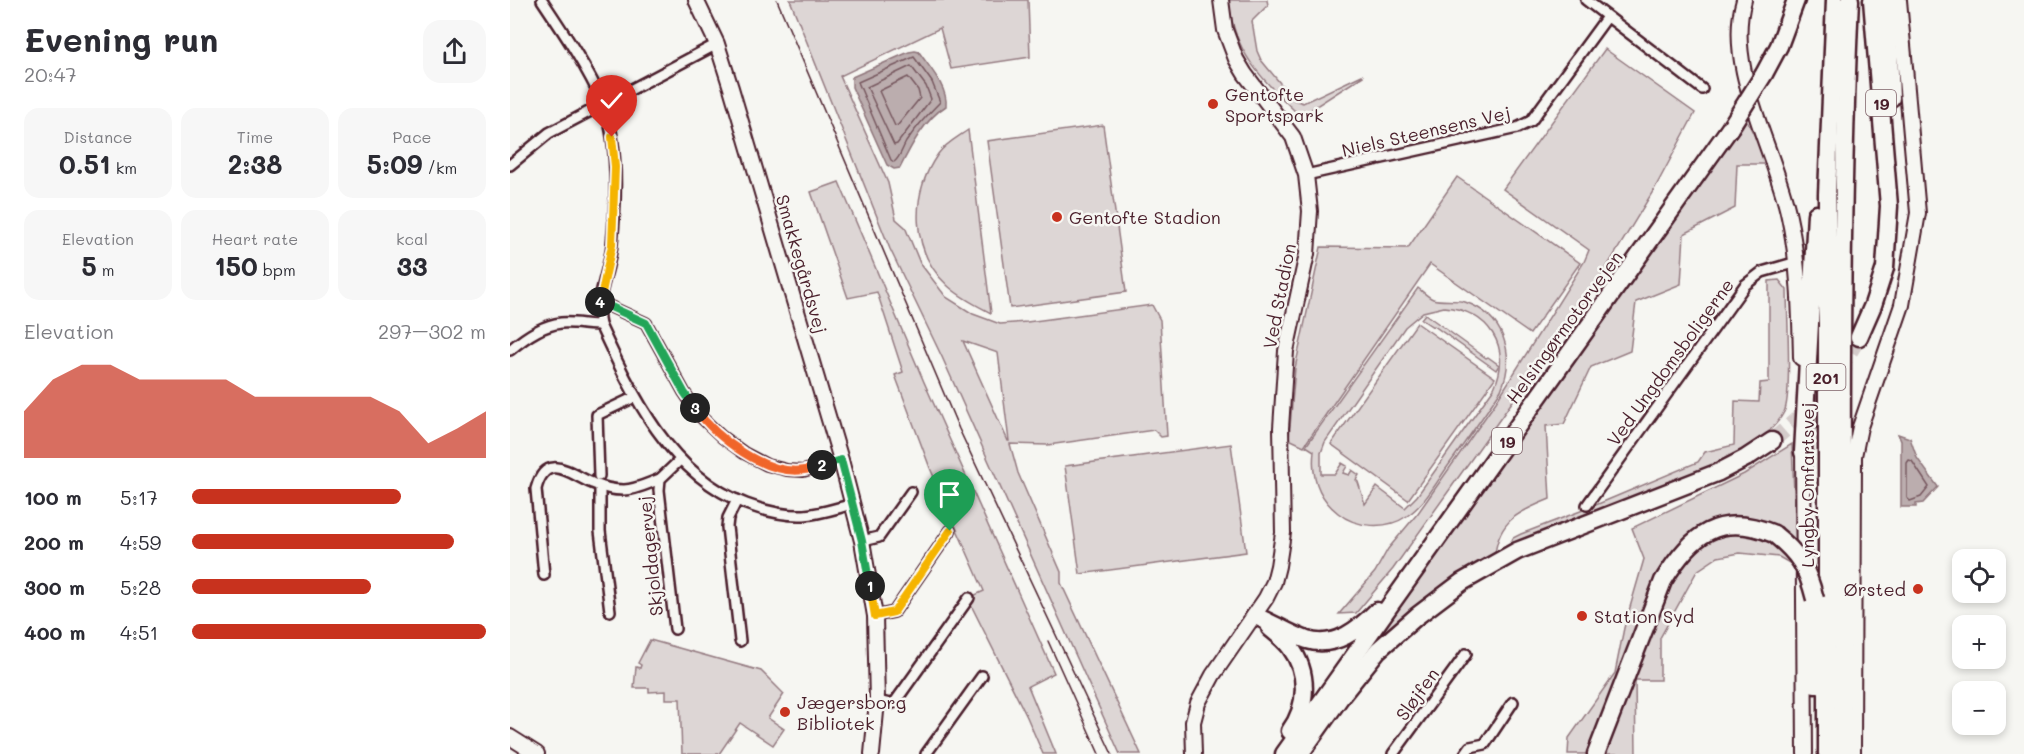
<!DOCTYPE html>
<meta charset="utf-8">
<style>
:root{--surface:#fff;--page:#f7f7f7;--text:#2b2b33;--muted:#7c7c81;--accent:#c8321e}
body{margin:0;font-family:Mali,sans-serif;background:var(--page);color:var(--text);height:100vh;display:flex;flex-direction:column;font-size:22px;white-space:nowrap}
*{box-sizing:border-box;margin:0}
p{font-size:20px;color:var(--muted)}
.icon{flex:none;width:33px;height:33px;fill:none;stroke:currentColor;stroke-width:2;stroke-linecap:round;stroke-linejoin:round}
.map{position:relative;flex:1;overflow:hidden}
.details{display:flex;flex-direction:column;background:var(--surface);width:510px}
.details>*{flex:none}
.tools{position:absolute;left:1442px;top:549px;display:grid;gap:12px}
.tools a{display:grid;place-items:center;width:54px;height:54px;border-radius:12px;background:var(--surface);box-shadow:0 3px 9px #0003;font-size:30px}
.pin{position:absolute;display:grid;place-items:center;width:51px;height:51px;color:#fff;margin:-62px -26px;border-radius:50% 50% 50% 0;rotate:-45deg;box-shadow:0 0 6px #0007}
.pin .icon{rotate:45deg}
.km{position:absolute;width:30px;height:30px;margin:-15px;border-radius:50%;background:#222;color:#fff;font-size:16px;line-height:30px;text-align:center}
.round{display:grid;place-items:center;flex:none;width:63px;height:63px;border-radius:18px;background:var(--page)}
.overview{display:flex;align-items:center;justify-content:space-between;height:102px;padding:0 24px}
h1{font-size:33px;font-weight:700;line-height:45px}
.stats{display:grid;grid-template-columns:repeat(3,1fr);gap:9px;height:102px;padding:6px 24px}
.stats div{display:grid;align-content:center;border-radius:15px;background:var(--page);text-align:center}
.stats b{font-size:26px;font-weight:700}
.stats small{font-size:16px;font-weight:400}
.stats p{font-size:16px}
.chart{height:168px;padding:12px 24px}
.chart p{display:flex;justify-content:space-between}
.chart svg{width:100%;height:108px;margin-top:6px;fill:var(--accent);opacity:.7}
ul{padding:0 24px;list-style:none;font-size:20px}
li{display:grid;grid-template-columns:96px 72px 1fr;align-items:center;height:45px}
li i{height:15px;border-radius:8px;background:var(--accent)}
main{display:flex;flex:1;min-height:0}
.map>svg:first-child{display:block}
.green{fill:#ddd6d5;stroke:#947a80;stroke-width:1.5;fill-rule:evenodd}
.water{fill:#bbadae;stroke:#8e747a;stroke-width:1.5}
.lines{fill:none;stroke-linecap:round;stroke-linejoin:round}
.shore{stroke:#77585f;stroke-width:1.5}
.highway-tunnel{stroke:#d4cbca;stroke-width:16;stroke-dasharray:16 8;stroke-linecap:butt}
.street-casing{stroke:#4a1f2b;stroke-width:14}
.secondary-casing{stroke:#4a1f2b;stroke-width:18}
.highway-casing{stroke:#4a1f2b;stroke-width:21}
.street{stroke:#f6f6f2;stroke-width:9}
.secondary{stroke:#f6f6f2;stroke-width:14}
.highway{stroke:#f6f6f2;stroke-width:16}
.tram{stroke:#4a1f2b;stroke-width:1.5}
.highway-bridge-casing{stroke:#4a1f2b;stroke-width:21;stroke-linecap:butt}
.highway-bridge{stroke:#f6f6f2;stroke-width:16}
.split-1-casing{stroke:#fff;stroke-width:12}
.split-2-casing{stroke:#fff;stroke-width:12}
.split-3-casing{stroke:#fff;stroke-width:12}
.split-4-casing{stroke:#fff;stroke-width:12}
.split-5-casing{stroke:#fff;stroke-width:12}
.split-1{stroke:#f5b400;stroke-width:8}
.split-2{stroke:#22a559;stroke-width:8}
.split-3{stroke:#f0652b;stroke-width:8}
.split-4{stroke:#22a559;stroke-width:8}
.split-5{stroke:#f5b400;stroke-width:8}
.poi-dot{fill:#c8321e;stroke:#f6f6f2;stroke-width:2}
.labels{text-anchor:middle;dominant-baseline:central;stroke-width:5;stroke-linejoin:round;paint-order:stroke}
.shield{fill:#f6f6f2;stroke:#7e6067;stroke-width:1.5}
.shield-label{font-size:16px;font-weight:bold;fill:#4a1f2b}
.poi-label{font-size:18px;fill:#4a1f2b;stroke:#f6f6f2;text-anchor:start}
.street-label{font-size:18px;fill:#4a1f2b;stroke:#f6f6f2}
</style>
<main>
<section class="details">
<div class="overview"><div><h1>Evening run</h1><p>20:47</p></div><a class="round"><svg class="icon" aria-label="share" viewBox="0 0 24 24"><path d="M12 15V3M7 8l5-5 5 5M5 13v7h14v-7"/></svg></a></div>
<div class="stats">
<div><p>Distance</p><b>0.51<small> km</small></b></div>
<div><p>Time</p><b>2:38</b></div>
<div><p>Pace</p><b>5:09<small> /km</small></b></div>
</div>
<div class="stats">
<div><p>Elevation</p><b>5<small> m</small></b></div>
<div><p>Heart rate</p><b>150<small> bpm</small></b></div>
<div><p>kcal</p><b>33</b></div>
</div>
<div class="chart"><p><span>Elevation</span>297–302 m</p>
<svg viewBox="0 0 160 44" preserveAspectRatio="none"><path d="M0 44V25L10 12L20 6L30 6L40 12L50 12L60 12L70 12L80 19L90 19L100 19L110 19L120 19L130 25L140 38L150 32L160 25V44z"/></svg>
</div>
<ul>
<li><b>100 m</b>5:17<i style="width:71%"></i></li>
<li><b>200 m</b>4:59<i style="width:89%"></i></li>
<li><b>300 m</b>5:28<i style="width:61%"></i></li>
<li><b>400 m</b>4:51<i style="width:100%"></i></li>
</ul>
</section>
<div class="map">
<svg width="1514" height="754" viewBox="0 0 1514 754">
<rect width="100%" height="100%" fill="#f6f6f2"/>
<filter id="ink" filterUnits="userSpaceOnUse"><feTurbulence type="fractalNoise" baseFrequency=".0167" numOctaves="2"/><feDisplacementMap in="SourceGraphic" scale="12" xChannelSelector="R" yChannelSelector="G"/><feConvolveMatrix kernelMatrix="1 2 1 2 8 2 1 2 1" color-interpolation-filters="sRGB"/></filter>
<g filter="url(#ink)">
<g class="green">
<path d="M280,0H518L520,57L441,69L430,28L330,76L378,183L386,219L395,227L410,263L436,297L463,314L490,324L517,322L642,305L650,320L657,436L651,437L644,430L538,445L500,444L508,473L551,572V583L631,754H610L432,357L380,249ZM453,341L488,353L499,441H498Z"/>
<path d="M719,0H757L758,5L742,21L747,51L751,60L784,100L793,103L852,75L853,76L794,114L787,113C752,80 722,50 719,0Z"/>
<polygon points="1095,49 1185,113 1145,188 1089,280 883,569 846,613 829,614 865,572 878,549 908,513 986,402 1074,262 1079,250 993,189"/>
<path d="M1236,119L1259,164H1227L1225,208L1174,234L1171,284L1126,302L1120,351L1081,367L1054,424L1036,426L1040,499C1010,511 989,520 985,554L851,657L1087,325Z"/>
<polygon points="593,125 616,292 500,308 477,141"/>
<path d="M458,130L481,313C466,305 451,298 438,286C400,251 400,194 428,154C435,144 448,137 458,130Z"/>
<polygon points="947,177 1070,263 1020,334 920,264 794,446 779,439 785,368 811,247 898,248"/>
<polygon points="329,182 414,382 544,673 518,686 546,754 533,754 517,717 461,605 465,595 474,591 420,468 385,375 393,372 367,292 338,298 301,192"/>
<path d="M1269,280L1277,290C1277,313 1282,397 1274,412C1252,455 1161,483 1117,500C1078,516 1038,532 999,547L1003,538L1011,534L1081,507L1188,462L1195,452L1224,445L1225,401L1249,402L1250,383L1259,382V281Z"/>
<path d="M908,288C913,292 918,297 923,299C931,302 946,299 955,302C994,315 1006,355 991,390C974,416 956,441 938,466C926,483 915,504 897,516C877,530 846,528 828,513C808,497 801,476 804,451L796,446ZM934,307C978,310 1003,347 984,388L907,496L895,508L867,487L855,504L848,482L846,480L849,475L842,470L839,475L833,473L837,466L832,463L825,474H811V453L815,442L895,327L913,312Z"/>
<polygon points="915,314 976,358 978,357 989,365 986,370 924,326 923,327 911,319"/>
<polygon points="907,323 985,378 898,500 821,444"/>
<polygon points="721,444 736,552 570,574 555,466"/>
<polygon points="1282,444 1286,544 1247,521 1171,544 1080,754 1058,754 1059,738 1105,673 1114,628 1134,559 1122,528 1234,474"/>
<polygon points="1212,532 1244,532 1269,546 1283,565 1269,557 1230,553 1208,557 1187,571 1150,638 1150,680 1125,680 1126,754 1091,754 1163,579 1175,557"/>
<polygon points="140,640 251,671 274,694 258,718 274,729 263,745 230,723 209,754 172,754 170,699 156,699 156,691 139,692 139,688 124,688 126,667 130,668 131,665 128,663"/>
</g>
<g class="water">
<path d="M405,51L409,52C419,67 438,87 436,106C414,120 401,146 390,168L384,169L377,165L342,87V77L399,52Z"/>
<polygon points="1388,434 1400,438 1407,458 1428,487 1413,503 1406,504 1406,507 1391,507 1391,441"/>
</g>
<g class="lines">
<g class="shore">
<path d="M404,57L422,82L430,102C418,114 406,127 396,142C392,149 390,158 384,162L381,160L348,82Z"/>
<polygon points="401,66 416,86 421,99 387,144 384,145 357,87"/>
<polygon points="398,77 408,90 410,98 388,125 385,126 369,91"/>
<polygon points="1399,460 1402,461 1419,487 1411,497 1400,501 1397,498 1397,463"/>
</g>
<polyline class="highway-tunnel" points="1262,441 1298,410 1323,379 1349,337"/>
<g class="street-casing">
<g id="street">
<path d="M32,0C54,33 77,67 93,103C109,140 106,204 102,244C100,271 84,300 90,325C123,396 159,474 236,504C255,511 274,516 294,515C310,514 327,508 343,504"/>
<polyline points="1076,0 1192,89"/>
<polyline points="0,165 39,133 207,44"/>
<polyline points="796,175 1007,128 1021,121 1097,17"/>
<polyline points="90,302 136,323 174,392 191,417 212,437 234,453 257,465 277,470 293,471 331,460"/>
<path d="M0,350C14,338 32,325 51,323C63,322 78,325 90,325"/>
<polyline points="89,476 87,415 125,397"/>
<polyline points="90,486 90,531 100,611"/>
<polyline points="227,500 218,518 217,527 230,641"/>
<polyline points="1077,505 1235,285 1252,272 1287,262"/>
<polyline points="352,541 369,537 401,492"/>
<path d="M34,575L26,489C36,451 60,474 82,483C91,487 104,490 114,490C125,490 139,483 150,479"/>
<polyline points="365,616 384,612 440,531"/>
<polyline points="165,629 149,490 150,479 170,460"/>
<polyline points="367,701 380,704 385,702 459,598"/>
<polyline points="416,754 472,676"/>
<polyline points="883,754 956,654"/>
<polyline points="955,754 960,747 975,744 1003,702"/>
</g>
</g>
<g class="secondary-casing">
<g id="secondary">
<polyline points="186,0 207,44 221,88 331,460 352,541 365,616 367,701 362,754"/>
<path d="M1234,0C1214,68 1266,151 1279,217C1289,263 1290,311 1291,358"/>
<polyline points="1293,444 1295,754"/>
<polyline points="0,737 27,754"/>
<polyline points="684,754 683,722 688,703 703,675 756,598 764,582 768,566 773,533 771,428 776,351 797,254 800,211 796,175 783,137 735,74 726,59 715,30 711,0"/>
<polyline points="1343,754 1344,456 1350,427 1392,305 1408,213 1389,0"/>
</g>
</g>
<g class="highway-casing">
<g id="highway">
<polyline points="1377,0 1381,98"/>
<polyline points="1254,74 1269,46 1286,0"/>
<polyline points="1349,337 1363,305 1375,268 1379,206 1362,0"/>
<polyline points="1293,452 1306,214"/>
<polyline points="1305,599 1305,685"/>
<path d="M745,616C763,623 779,634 797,640C825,649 849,629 867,611"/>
<path d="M760,628C767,634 775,640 780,647C799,672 798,706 780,731"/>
<polyline points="774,754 1220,128"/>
<polyline points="790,754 832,695 868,650 907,616 952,582 1007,551 1209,472 1236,458 1262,441"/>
<path d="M1086,754L1153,581C1181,535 1209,511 1264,534"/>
<polyline points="1317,754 1317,194 1325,0"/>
<path d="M1332,754C1333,503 1328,251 1340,0"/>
</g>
</g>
<use href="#street" class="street"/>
<use href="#secondary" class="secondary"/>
<use href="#highway" class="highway"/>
<g class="tram">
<polyline points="267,0 449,429 602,754"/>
<polyline points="538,641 589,754"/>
</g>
<g class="highway-bridge-casing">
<g id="highway-bridge">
<polyline points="1220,128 1254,74"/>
<path d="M1264,534C1289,554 1297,567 1305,599"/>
</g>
</g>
<use href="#highway-bridge" class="highway-bridge"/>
</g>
</g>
<g class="lines" filter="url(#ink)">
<g class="split-1-casing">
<polyline id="split-1" points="360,586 365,616 384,612 440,531"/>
</g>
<g class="split-2-casing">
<polyline id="split-2" points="312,465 331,460 352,541 360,586"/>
</g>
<g class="split-3-casing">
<path id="split-3" d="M185,408C206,438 256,476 294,470C300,470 306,467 312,465"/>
</g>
<g class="split-4-casing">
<polyline id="split-4" points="90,302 136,323 174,392 185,408"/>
</g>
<g class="split-5-casing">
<polyline id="split-5" points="90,302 102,245 105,167 102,137"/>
</g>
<use href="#split-1" class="split-1"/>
<use href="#split-2" class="split-2"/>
<use href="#split-3" class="split-3"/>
<use href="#split-4" class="split-4"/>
<use href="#split-5" class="split-5"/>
</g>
<g class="poi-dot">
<circle cx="703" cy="104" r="6"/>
<circle cx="547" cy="217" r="6"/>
<circle cx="1408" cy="589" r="6"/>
<circle cx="1072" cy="616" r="6"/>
<circle cx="275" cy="712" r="6"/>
</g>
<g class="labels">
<g class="shield">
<rect x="1356" y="90" width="30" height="26" rx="4.5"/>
<rect x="1296.5" y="364" width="39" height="26" rx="4.5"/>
<rect x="982" y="428" width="30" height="26" rx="4.5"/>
</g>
<g class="shield-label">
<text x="1371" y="103">19</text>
<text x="1316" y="377">201</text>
<text x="997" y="441">19</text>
</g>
<g class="poi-label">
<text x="715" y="94">Gentofte<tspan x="715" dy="21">Sportspark</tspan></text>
<text x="559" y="217">Gentofte Stadion</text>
<text x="1396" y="589" text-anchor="end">Ørsted</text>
<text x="1084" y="616">Station Syd</text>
<text x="287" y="702">Jægersborg<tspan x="287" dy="21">Bibliotek</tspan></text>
</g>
<g class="street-label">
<text transform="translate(916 131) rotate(-13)">Niels Steensens Vej</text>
<text transform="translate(292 264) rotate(74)">Smakkegårdsvej</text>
<text transform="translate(769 296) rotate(-79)">Ved Stadion</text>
<text transform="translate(1054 327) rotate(-54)">Helsingørmotorvejen</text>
<text transform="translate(1160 362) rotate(-54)">Ved Ungdomsboligerne</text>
<text transform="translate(1297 485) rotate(-90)">Lyngby Omfartsvej</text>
<text transform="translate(140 556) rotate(-96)">Skjoldagervej</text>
<text transform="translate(907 694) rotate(-54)">Sløjfen</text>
</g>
</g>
</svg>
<div class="tools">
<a><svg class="icon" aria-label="locate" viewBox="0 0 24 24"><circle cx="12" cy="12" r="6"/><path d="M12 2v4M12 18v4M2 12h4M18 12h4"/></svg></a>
<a>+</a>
<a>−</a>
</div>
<div class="pin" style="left:440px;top:531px;background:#1e9e55"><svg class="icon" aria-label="arrive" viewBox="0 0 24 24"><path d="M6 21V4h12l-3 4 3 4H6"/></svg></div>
<div class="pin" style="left:102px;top:137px;background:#d93025"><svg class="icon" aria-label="check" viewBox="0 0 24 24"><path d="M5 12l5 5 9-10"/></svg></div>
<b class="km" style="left:360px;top:586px">1</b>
<b class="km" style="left:312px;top:465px">2</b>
<b class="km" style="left:185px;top:408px">3</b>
<b class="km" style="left:90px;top:302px">4</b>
</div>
</main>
